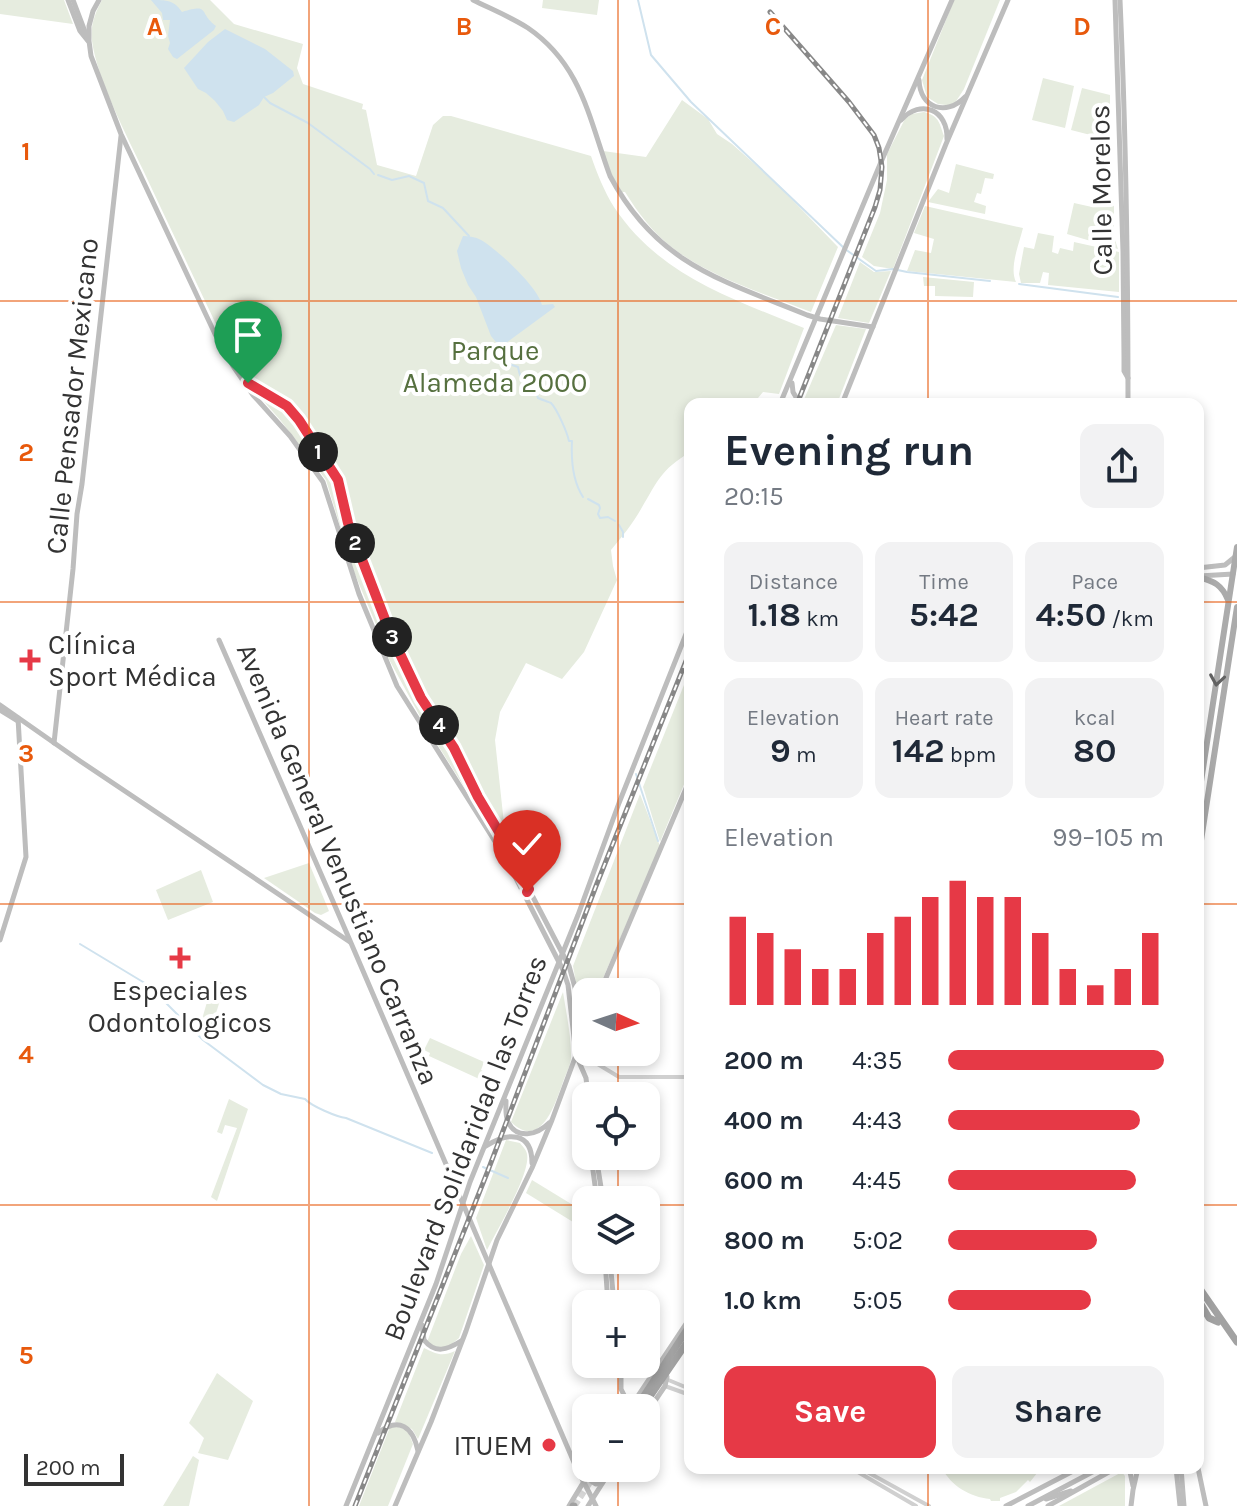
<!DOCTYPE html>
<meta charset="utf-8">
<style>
:root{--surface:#fff;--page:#f2f2f3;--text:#1f2937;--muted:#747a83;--accent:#e63946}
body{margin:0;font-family:Karla,sans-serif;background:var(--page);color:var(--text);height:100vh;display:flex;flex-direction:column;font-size:30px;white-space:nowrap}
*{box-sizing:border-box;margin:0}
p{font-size:26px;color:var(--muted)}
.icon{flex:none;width:44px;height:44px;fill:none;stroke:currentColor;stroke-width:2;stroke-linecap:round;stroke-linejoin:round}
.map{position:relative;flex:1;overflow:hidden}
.panel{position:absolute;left:684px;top:398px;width:520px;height:1076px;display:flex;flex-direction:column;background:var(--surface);border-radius:16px;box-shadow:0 4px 12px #0003}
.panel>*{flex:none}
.needle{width:52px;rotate:93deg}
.tools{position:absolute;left:572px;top:978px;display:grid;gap:16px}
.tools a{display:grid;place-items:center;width:88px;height:88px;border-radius:16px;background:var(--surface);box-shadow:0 4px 12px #0003;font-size:40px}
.scale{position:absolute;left:24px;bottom:20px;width:100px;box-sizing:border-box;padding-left:8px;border:4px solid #333;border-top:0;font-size:22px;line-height:28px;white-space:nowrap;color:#333;-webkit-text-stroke:6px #fff;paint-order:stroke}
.pin{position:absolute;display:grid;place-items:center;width:68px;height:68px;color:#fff;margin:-82px -34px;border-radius:50% 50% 50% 0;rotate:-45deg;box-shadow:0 0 8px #0007}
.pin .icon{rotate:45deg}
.km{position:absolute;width:40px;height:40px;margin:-20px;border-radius:50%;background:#222;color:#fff;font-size:22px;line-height:40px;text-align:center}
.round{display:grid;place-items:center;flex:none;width:84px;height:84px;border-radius:16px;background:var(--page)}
.headline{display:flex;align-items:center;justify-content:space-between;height:136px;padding:0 40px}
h1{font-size:44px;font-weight:700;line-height:60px}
.stats{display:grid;grid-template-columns:repeat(3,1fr);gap:12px;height:136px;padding:8px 40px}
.stats div{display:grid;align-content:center;border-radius:16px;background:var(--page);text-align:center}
.stats b{font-size:34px;font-weight:700}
.stats small{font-size:22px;font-weight:400}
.stats p{font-size:22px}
.chart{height:224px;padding:16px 40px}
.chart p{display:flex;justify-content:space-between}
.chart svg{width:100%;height:144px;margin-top:8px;stroke:var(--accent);stroke-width:6}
.action{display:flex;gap:16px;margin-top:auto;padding:16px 40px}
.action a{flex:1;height:92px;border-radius:16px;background:var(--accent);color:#fff;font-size:32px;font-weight:700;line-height:92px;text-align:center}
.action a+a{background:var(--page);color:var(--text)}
ul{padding:0 40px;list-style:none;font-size:26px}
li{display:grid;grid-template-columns:128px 96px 1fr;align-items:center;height:60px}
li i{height:20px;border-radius:10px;background:var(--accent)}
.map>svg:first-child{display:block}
.green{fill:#e6ecdf}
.water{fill:#cfe2ee}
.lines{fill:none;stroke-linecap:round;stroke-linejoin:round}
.stream{stroke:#cfe2ee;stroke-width:2}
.trunk-tunnel{stroke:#d6d6d6;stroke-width:7;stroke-dasharray:7 3.5;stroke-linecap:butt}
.tertiary{stroke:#d0d0d0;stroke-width:4}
.secondary{stroke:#bdbdbd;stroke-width:5}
.primary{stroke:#ababab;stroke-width:6}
.trunk{stroke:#a2a2a2;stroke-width:7}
.rail-casing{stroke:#888;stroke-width:5}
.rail{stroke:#fff;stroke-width:2;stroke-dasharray:6;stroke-linecap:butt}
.oneway{stroke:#636363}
.route-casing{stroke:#fff;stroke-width:16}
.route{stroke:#e63946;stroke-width:10}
.grid{fill:none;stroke:#e8590c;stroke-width:2;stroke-opacity:0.55}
.poi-dot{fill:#e63946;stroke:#fff;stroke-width:3}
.labels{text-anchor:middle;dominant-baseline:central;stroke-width:8;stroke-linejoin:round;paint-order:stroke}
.street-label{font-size:28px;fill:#333;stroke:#fff}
.park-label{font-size:28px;fill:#56703f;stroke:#fff}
.poi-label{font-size:28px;fill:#333;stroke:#fff;text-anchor:start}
.grid-label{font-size:26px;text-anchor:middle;font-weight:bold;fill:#e8590c;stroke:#fff;stroke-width:8;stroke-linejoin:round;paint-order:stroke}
</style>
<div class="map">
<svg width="1237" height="1506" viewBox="0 0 1237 1506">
<rect width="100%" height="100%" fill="#fff"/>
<g class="green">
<polygon points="0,0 64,0 73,24 0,14"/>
<path d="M102,0H210L234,24L303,44L297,68L303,84L363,104L362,109L366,110L377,165L416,176L433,125L443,116H451L591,156C597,173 604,191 614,207C660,276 731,298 804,328L779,394L763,392L758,398V404H690V452C660,471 659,479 641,509C633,523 622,537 611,550L613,566L617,580L584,652L562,679L526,663L500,712L495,740L505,833L458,745L422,697L396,642L352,526L341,483L316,447L300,418L285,402L251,382L238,371C207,305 175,238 144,172C127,136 97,79 92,41C90,26 95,13 102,0Z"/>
<polygon points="543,0 599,0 597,15 542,8"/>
<polygon points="954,0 1000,0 964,89 953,106 938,104 927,97 922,80"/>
<polygon points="1043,78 1074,86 1065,128 1032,120"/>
<polygon points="1082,88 1110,95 1110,140 1071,130"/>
<path d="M682,100L708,119L717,134L732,144L775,182L838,247L811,312C766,294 712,278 674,249C654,234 638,213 625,192H622L611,174L603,151L646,157Z"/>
<path d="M924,112C939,116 939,122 944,136L893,269L874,266L862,257L880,213L887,180V154L905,119L912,114Z"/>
<polygon points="956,164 994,174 993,179 985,178 981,194 977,193 974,202 986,206 985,214 928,202 938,189 949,193"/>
<polygon points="1094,196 1114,200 1114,237 1118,249 1067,234 1074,203 1092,207"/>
<path d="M925,206L1023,228C1019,244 1009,268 1016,282L907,271L915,250L931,253L934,239L914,233Z"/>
<polygon points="1038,233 1054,236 1052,252 1058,254 1060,248 1073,251 1074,242 1119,252 1119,292 1048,285 1049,273 1043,272 1040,283 1021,283 1019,274 1024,247 1034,249"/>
<polygon points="860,262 874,272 891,271 869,323 838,318"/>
<polygon points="923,277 974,282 973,297 935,296 935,286 924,286"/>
<polygon points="836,325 866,329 837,404 802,404"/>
<polygon points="253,389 288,411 300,426 332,480 367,584 405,673 421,704 445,739 467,780 472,795 502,847 422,720 385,652 385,646 354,572 326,480 281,421"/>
<polygon points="690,670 690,770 660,842 643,787"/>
<polygon points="640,794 660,846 597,992 586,992 586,1016 583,1022 573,966"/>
<polygon points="309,863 329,911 321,915 315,913 264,878"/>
<polygon points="201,870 213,902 168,920 156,890"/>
<polygon points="214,978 225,985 207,1041 198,1033"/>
<path d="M563,992C566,1012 571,1034 571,1055C572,1064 565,1075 562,1085C554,1107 540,1150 511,1122Z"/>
<polygon points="430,1038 484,1062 481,1070 491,1076 488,1083 429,1056 430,1053 424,1050"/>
<polygon points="229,1099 248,1109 217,1201 211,1197 237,1128 225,1125 222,1134 217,1132"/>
<path d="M506,1140L520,1143C523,1147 526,1149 527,1154C531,1173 497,1230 487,1250L476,1218Z"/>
<polygon points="532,1180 586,1213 586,1230 526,1193"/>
<polygon points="471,1236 484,1265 459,1338 446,1349 436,1348 427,1342 461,1254"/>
<path d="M424,1348C436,1354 442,1357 455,1351L418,1439L412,1429L395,1422Z"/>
<polygon points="217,1373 253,1401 228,1460 198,1453 204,1438 189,1423"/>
<polygon points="393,1426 407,1429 413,1444 388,1506 359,1506 390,1427"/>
<polygon points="193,1456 199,1460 189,1506 163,1506"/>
<path d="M942,1468H1041L1030,1482L1028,1480L1016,1492L1000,1498V1501H991L990,1499C970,1497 951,1486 942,1468Z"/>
<polygon points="1122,1472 1125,1476 1125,1506 1059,1506"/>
</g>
<g class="water">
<path d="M151,0C167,0 174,0 182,12C211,3 198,13 216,26L214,30L177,59L173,57L168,49L170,43L168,36L170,20H163L162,13Z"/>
<polygon points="225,29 265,49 293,71 294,76 273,93 264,97 259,105 234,122 227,120 223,111 215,101 206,93 198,89 184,68 208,42"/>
<path d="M463,236C470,236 475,237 481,240C498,250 538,287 542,305L553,304L555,307L502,346L500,347L491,336L476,297L468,285L461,268L457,251Z"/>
</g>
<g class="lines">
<g class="stream">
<polyline points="638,0 651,55 691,102 845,249 876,271 893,269 907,272 990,281"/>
<polyline points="264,97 270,103 308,123 370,169 374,174"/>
<polyline points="378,175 392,180 409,176 424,183 428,201 443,208 469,236"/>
<polyline points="1019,284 1118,297"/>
<polyline points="495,350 497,353"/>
<path d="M500,357L506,363L518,367C519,374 523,382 528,387C533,392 536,390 538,398C540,399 549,402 551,403C557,409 567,432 569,441H572C571,460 572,480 583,497"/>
<polyline points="588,499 599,505 600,508 598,514 600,518 608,517 615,521"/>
<polyline points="619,525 623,532 623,537"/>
<polyline points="636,774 658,841"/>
<path d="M80,944L148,985L203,1040L263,1085L281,1094L305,1099C311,1106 337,1117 346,1118L432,1153"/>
<polyline points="483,1167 508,1178"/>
</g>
<polyline class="trunk-tunnel" points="574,1506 593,1477"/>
<g class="tertiary">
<polyline points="380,646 388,644 390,636"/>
<polyline points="386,657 386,653 390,650 398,651"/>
<polyline points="581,1044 581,1051 586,1057 619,1077 690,1077"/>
<polyline points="666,1379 690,1389"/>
<polyline points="665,1386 690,1395"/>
<polyline points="851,1468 916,1506"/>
<polyline points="860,1468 929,1506"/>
</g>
<g class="secondary">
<polyline points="68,0 80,31 88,41"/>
<polyline points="73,0 87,37"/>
<polyline points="99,0 93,11 89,26 89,41 91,56 121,134 215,334 233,366 253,395 290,436 323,482 359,594 397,686 506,859 563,970 568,985 576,1055 586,1078 588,1096"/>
<path d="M473,0C491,9 511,17 528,28C582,65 589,119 610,176C657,264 721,280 807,315L820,319L873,327"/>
<polyline points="1115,0 1123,252 1124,357 1124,371 1128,378"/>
<path d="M1120,0C1126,135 1128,269 1128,404"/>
<path d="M919,80C920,108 946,117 965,97"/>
<path d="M901,120C921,98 948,110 947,139"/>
<polyline points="792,383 793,392 800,404"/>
<polyline points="246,384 287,406 297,417 338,480 348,523 398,651 421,698 454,748 478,797 499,832 569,966 576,991 581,1041"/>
<polyline points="780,404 881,162 952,0"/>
<polyline points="842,404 946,144 1008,0"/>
<polyline points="1198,568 1225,565 1236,556"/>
<polyline points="1199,576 1233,574"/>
<polyline points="219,640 345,929 576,1467 596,1506"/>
<polyline points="0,705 80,761 350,942"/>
<polyline points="0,710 18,721"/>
<polyline points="54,743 73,569 77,514 82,484 121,136"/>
<polyline points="0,940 26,857 18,718"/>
<polyline points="603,989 609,987 615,989"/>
<polyline points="600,992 690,779"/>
<path d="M506,1101C506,1108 505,1115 508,1122C517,1140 537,1135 549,1123"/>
<path d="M486,1146C507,1132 532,1131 532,1163"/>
<polyline points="591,1156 597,1200"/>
<polyline points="596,1156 603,1200"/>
<polyline points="605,1260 608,1304"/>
<polyline points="610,1260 614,1304"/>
<path d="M422,1325L424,1340C435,1354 447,1350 461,1341"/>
<polyline points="621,1364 621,1389 630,1407"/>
<polyline points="630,1408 690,1318"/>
<polyline points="646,1414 665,1386 667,1377"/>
<path d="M378,1433C399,1416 413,1427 418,1451"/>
<polyline points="1127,1468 1130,1472 1133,1486"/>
<polyline points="1176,1468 1180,1506"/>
<polyline points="1181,1468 1184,1506"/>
<polyline points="1198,1468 1206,1506"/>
<polyline points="590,1472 591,1481 596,1484 602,1483"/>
<polyline points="1046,1499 1071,1491"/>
<polyline points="346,1506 436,1284 470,1182 578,915 619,803 690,624"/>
<polyline points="395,1506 431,1422 466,1331 497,1240 532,1168 552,1120 586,1028"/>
<polyline points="569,1506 592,1468"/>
<polyline points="588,1506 612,1468"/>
<polyline points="1006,1506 1079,1468"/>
<polyline points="1028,1506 1100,1468"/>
<polyline points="1048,1506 1116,1468"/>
<polyline points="1131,1506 1133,1490 1138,1468"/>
</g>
<g class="primary">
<path d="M1198,577C1214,581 1222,585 1228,600"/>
<polyline points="1198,801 1237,547"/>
<polyline points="1198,860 1237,607"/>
</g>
<g class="trunk">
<polyline points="1198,1286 1237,1342"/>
<polyline points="1198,1299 1209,1318 1218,1322"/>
<polyline points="636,1408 690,1325"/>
<polyline points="642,1408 690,1338"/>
<polyline points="597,1477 603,1468"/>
<polyline points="573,1506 574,1506"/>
</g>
<g class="rail-casing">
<g id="rail">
<polyline points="770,12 849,102 874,135 879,148 882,167 880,190 875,207 797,404"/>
<polyline points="355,1506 487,1173 596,886 690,651"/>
</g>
</g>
<use href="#rail" class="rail"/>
</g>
<defs><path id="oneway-chevron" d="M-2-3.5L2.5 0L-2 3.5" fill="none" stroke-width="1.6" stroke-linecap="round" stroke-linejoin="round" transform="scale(2)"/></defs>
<use class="oneway" href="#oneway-chevron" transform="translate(1217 680) rotate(99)"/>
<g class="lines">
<g class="route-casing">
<polyline id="route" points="248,383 287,406 299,420 338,480 348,523 391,635 421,698 454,748 478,797 499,832 529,889 527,892"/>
</g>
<use href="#route" class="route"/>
</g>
<path class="grid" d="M309,0V1506M618,0V992M928,0V404M0,301H1237M0,602H690M1198,602H1237M0,904H690M1198,904H1237M618,1052V1096M618,1156V1200M0,1205H586M646,1205H690M1198,1205H1237M618,1260V1304M618,1364V1408M618,1468V1506M928,1468V1506"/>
<g class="poi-dot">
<path d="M26 648h8v8h8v8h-8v8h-8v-8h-8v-8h8z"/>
<path d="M176 946h8v8h8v8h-8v8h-8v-8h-8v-8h8z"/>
<circle cx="549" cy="1445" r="8"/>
</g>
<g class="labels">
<g class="street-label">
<text transform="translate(1101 190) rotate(-91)">Calle Morelos</text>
<text transform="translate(72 396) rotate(-84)">Calle Pensador Mexicano</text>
<text transform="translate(338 864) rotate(67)">Avenida General Venustiano Carranza</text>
<text transform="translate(465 1148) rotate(-69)">Boulevard Solidaridad las Torres</text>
</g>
<g class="park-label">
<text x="495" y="350">Parque<tspan x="495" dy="32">Alameda 2000</tspan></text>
</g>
<g class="poi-label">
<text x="48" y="644">Clínica<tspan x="48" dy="32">Sport Médica</tspan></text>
<text x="180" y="990" text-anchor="middle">Especiales<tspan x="180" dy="32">Odontologicos</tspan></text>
<text x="533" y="1445" text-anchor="end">ITUEM</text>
</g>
</g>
<g class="grid-label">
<text x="155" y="35">A</text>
<text x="464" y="35">B</text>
<text x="773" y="35">C</text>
<text x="1082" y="35">D</text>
<text x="26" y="160">1</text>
<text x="26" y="461">2</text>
<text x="26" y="762">3</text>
<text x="26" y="1063">4</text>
<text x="26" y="1364">5</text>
</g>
</svg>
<div class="tools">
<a><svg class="needle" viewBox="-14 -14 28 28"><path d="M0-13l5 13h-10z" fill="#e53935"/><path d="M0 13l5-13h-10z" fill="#747a83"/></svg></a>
<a><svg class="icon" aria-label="locate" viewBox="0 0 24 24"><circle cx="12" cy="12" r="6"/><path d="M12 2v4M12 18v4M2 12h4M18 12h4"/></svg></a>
<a><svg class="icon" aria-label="layers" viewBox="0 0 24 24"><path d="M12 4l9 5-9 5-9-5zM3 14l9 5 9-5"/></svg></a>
<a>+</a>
<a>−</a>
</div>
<div class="scale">200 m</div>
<div class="pin" style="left:248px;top:383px;background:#1e9e55"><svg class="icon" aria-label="arrive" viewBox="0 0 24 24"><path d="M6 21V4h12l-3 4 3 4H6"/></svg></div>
<div class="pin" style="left:527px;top:892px;background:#d93025"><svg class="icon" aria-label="check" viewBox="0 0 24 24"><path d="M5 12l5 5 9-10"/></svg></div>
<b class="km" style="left:318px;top:452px">1</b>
<b class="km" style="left:355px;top:543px">2</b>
<b class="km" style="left:392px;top:637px">3</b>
<b class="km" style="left:439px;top:725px">4</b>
<section class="panel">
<div class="headline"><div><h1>Evening run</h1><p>20:15</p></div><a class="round"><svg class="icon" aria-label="share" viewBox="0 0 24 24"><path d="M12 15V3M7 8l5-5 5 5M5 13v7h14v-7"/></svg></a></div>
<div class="stats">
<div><p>Distance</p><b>1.18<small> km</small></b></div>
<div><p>Time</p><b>5:42</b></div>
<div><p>Pace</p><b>4:50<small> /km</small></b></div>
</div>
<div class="stats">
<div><p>Elevation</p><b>9<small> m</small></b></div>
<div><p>Heart rate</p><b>142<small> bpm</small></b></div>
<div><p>kcal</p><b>80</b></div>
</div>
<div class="chart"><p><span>Elevation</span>99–105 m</p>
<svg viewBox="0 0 160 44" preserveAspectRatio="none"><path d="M5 44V17M15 44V22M25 44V27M35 44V33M45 44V33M55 44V22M65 44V17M75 44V11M85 44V6M95 44V11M105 44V11M115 44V22M125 44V33M135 44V38M145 44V33M155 44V22"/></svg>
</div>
<ul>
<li><b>200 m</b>4:35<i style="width:100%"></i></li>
<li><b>400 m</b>4:43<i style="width:89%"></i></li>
<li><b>600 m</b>4:45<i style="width:87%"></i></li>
<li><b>800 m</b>5:02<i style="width:69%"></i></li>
<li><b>1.0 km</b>5:05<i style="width:66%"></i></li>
</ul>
<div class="action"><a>Save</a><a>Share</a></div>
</section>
</div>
